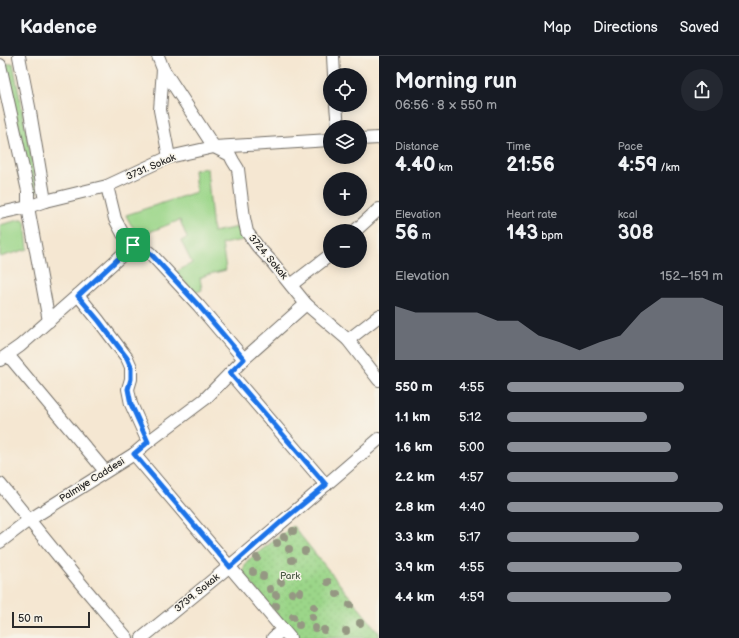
<!DOCTYPE html>
<meta charset="utf-8">
<style>
:root{--surface:#171b24;--page:#242831;--text:#f1f3f6;--muted:#9ea1a6;--line:#363941;--accent:#8c9099}
body{margin:0;font-family:"Balsamiq Sans",sans-serif;background:var(--page);color:var(--text);height:100vh;display:flex;flex-direction:column;font-size:15px;white-space:nowrap}
*{box-sizing:border-box;margin:0}
p{font-size:13px;color:var(--muted)}
.icon{flex:none;width:22px;height:22px;fill:none;stroke:currentColor;stroke-width:2;stroke-linecap:round;stroke-linejoin:round}
.map{position:relative;flex:1;overflow:hidden}
.details{display:flex;flex-direction:column;background:var(--surface);width:360px}
.details>*{flex:none}
.buttons{position:absolute;left:323px;top:12px;display:grid;gap:8px}
.buttons a{display:grid;place-items:center;width:44px;height:44px;border-radius:50%;background:var(--surface);box-shadow:0 2px 10px #0003;font-size:20px}
.scale{position:absolute;left:12px;bottom:10px;width:78px;box-sizing:border-box;padding-left:4px;border:2px solid #2b2b2b;border-top:0;font-size:11px;line-height:14px;white-space:nowrap;color:#2b2b2b;-webkit-text-stroke:3px #f7f3e8;paint-order:stroke}
.pin{position:absolute;display:grid;place-items:center;width:34px;height:34px;color:#fff;margin:-17px;border-radius:8px;box-shadow:0 2px 6px #0006}
.round{display:grid;place-items:center;flex:none;width:42px;height:42px;border-radius:21px;background:var(--page)}
.head{display:flex;align-items:center;justify-content:space-between;height:68px;padding:0 16px}
h1{font-size:22px;font-weight:700;line-height:30px}
.metrics{display:grid;grid-template-columns:repeat(3,1fr);gap:6px;height:68px;padding:4px 16px}
.metrics div{display:grid;align-content:center}
.metrics b{font-size:20px;font-weight:700}
.metrics small{font-size:11px;font-weight:400}
.metrics p{font-size:11px}
.chart{height:112px;padding:8px 16px}
.chart p{display:flex;justify-content:space-between}
.chart svg{width:100%;height:72px;margin-top:4px;fill:var(--accent);opacity:.7}
ul{padding:0 16px;list-style:none;font-size:13px}
li{display:grid;grid-template-columns:64px 48px 1fr;align-items:center;height:30px}
li i{height:10px;border-radius:5px;background:var(--accent)}
header{display:flex;align-items:center;gap:24px;box-sizing:border-box;height:56px;padding:0 20px;background:var(--surface);border-bottom:1px solid var(--line)}
header strong{font-size:19px}
nav{display:flex;gap:22px;margin-inline-start:auto;font-size:14px}
main{display:flex;flex:1;min-height:0}
.map>svg:first-child{display:block}
.green{fill:#9bd689;stroke:#63805a}
.park{fill:url(#park-dots);stroke:#63805a}
.lines{fill:none;stroke-linecap:round;stroke-linejoin:round}
.minor-casing{stroke:#726d65;stroke-width:14}
.minor{stroke:#fff;stroke-width:12}
.tree{fill:#959783}
.route-casing{stroke:#fff;stroke-width:8}
.route{stroke:#1a73e8;stroke-width:5}
.labels{text-anchor:middle;dominant-baseline:central;stroke-width:3;stroke-linejoin:round;paint-order:stroke}
.street-label{font-size:10px;fill:#2b2b2b;stroke:#f7f3e8}
.park-label{font-size:10px;fill:#475642;stroke:#f7f3e8}
</style>
<header>
<strong>Kadence</strong>
<nav><a>Map</a><a>Directions</a><a>Saved</a></nav>
</header>
<main>
<div class="map">
<svg width="379" height="582" viewBox="0 0 379 582">
<defs>
<pattern id="park-dots" width="8" height="8" patternUnits="userSpaceOnUse"><rect width="8" height="8" fill="#9bd689"/><path d="M2 2h.1M6 6h.1" fill="none" stroke="#86b876" stroke-width="1.8" stroke-linecap="round"/></pattern>
</defs>
<rect width="100%" height="100%" fill="#f7f3e8"/>
<filter id="ink" filterUnits="userSpaceOnUse"><feTurbulence type="fractalNoise" baseFrequency=".025" numOctaves="2"/><feDisplacementMap in="SourceGraphic" scale="8" xChannelSelector="R" yChannelSelector="G"/><feConvolveMatrix kernelMatrix="1 2 1 2 8 2 1 2 1" color-interpolation-filters="sRGB"/></filter>
<filter id="wash" filterUnits="userSpaceOnUse"><feTurbulence type="fractalNoise" baseFrequency=".012" numOctaves="4" result="noise"/><feDisplacementMap in="SourceGraphic" scale="16" xChannelSelector="R" yChannelSelector="G"/><feGaussianBlur stdDeviation="0.9" result="paint"/><feColorMatrix in="noise" values="0 0 0 0 0 0 0 0 0 0 0 0 0 0 0 0 0 1.4 0 .05"/><feComposite in="paint" operator="in"/></filter>
<g filter="url(#wash)">
<rect width="100%" height="100%" fill="#f5e7d2"/>
<g class="green">
<polygon points="13,7 38,136 34,137 4,9"/>
<path d="M207,112L213,176L239,171L243,184L222,188L226,214L206,219L200,222L202,234L194,237L176,216L192,207L181,185L187,182L180,164L142,179C133,173 130,168 126,159L196,136L194,114Z"/>
<polygon points="19,164 23,164 25,166 28,193 0,201 0,169"/>
</g>
<polygon class="park" points="293,470 379,577 379,582 297,582 242,516 247,505"/>
</g>
<g filter="url(#ink)">
<g class="lines">
<g class="minor-casing">
<g id="minor">
<polyline points="19,0 30,56 45,145"/>
<polyline points="158,0 163,13 214,91 230,99 233,105 238,113 244,162 247,176 258,191 272,206 306,248 348,284 379,324"/>
<polyline points="333,0 334,19"/>
<polyline points="0,9 28,135 28,151 49,265"/>
<polyline points="163,13 160,54 169,101"/>
<polyline points="336,49 338,71"/>
<polyline points="360,83 379,82"/>
<polyline points="107,130 115,163 123,178 133,189 142,191 150,197 199,250 244,303"/>
<polyline points="0,157 28,151 45,145 107,130 169,101 214,91 330,84"/>
<polyline points="355,175 379,153"/>
<polyline points="291,229 330,199"/>
<polyline points="78,239 99,265 127,302 131,311 131,323 128,333 131,348 148,386"/>
<polyline points="348,284 379,260"/>
<polyline points="8,299 105,415"/>
<polyline points="0,304 20,290 78,239 133,189"/>
<polyline points="230,317 326,429"/>
<polyline points="134,398 290,582"/>
<polyline points="0,428 82,529 127,582"/>
<polyline points="0,486 29,464 134,398 148,386 205,343 244,303 306,248"/>
<path d="M142,582C222,517 301,451 379,383"/>
<polyline points="273,582 283,573"/>
</g>
</g>
<use href="#minor" class="minor"/>
</g>
<g class="tree">
<circle cx="293" cy="475" r="4"/>
<circle cx="284" cy="481" r="4"/>
<circle cx="277" cy="487" r="4"/>
<circle cx="289" cy="493" r="4"/>
<circle cx="305" cy="495" r="4"/>
<circle cx="257" cy="502" r="4"/>
<circle cx="292" cy="504" r="4"/>
<circle cx="253" cy="516" r="4"/>
<circle cx="263" cy="520" r="4"/>
<circle cx="281" cy="526" r="4"/>
<circle cx="328" cy="526" r="4"/>
<circle cx="270" cy="533" r="4"/>
<circle cx="300" cy="536" r="4"/>
<circle cx="292" cy="537" r="4"/>
<circle cx="337" cy="538" r="4"/>
<circle cx="276" cy="539" r="4"/>
<circle cx="350" cy="549" r="4"/>
<circle cx="276" cy="550" r="4"/>
<circle cx="314" cy="551" r="4"/>
<circle cx="293" cy="561" r="4"/>
<circle cx="312" cy="561" r="4"/>
<circle cx="360" cy="567" r="4"/>
<circle cx="299" cy="569" r="4"/>
<circle cx="315" cy="572" r="4"/>
<circle cx="324" cy="574" r="4"/>
<circle cx="346" cy="575" r="4"/>
</g>
</g>
<g class="lines" filter="url(#ink)">
<g class="route-casing">
<polygon id="route" points="133,189 142,191 150,197 199,250 244,303 230,317 326,429 281,466 230,511 134,398 148,386 131,348 128,333 131,323 131,311 127,302 99,265 78,240"/>
</g>
<use href="#route" class="route"/>
</g>
<g class="labels">
<g class="street-label">
<text transform="translate(151 111) rotate(-23)">3731. Sokak</text>
<text transform="translate(268 201) rotate(50)">3724. Sokak</text>
<text transform="translate(92 424) rotate(-32)">Palmiye Caddesi</text>
<text transform="translate(197 537) rotate(-39)">3739. Sokak</text>
</g>
<g class="park-label">
<text x="290" y="520">Park</text>
</g>
</g>
</svg>
<div class="buttons">
<a><svg class="icon" aria-label="locate" viewBox="0 0 24 24"><circle cx="12" cy="12" r="6"/><path d="M12 2v4M12 18v4M2 12h4M18 12h4"/></svg></a>
<a><svg class="icon" aria-label="layers" viewBox="0 0 24 24"><path d="M12 4l9 5-9 5-9-5zM3 14l9 5 9-5"/></svg></a>
<a>+</a>
<a>−</a>
</div>
<div class="scale">50 m</div>
<div class="pin" style="left:133px;top:189px;background:#1e9e55"><svg class="icon" aria-label="arrive" viewBox="0 0 24 24"><path d="M6 21V4h12l-3 4 3 4H6"/></svg></div>
</div>
<section class="details">
<div class="head"><div><h1>Morning run</h1><p>06:56 · 8 × 550 m</p></div><a class="round"><svg class="icon" aria-label="share" viewBox="0 0 24 24"><path d="M12 15V3M7 8l5-5 5 5M5 13v7h14v-7"/></svg></a></div>
<div class="metrics">
<div><p>Distance</p><b>4.40<small> km</small></b></div>
<div><p>Time</p><b>21:56</b></div>
<div><p>Pace</p><b>4:59<small> /km</small></b></div>
</div>
<div class="metrics">
<div><p>Elevation</p><b>56<small> m</small></b></div>
<div><p>Heart rate</p><b>143<small> bpm</small></b></div>
<div><p>kcal</p><b>308</b></div>
</div>
<div class="chart"><p><span>Elevation</span>152–159 m</p>
<svg viewBox="0 0 160 44" preserveAspectRatio="none"><path d="M0 44V11L10 15L20 15L30 15L40 15L50 20L60 20L70 29L80 33L90 38L100 33L110 29L120 15L130 6L140 6L150 6L160 11V44z"/></svg>
</div>
<ul>
<li><b>550 m</b>4:55<i style="width:82%"></i></li>
<li><b>1.1 km</b>5:12<i style="width:65%"></i></li>
<li><b>1.6 km</b>5:00<i style="width:76%"></i></li>
<li><b>2.2 km</b>4:57<i style="width:79%"></i></li>
<li><b>2.8 km</b>4:40<i style="width:100%"></i></li>
<li><b>3.3 km</b>5:17<i style="width:61%"></i></li>
<li><b>3.9 km</b>4:55<i style="width:81%"></i></li>
<li><b>4.4 km</b>4:59<i style="width:76%"></i></li>
</ul>
</section>
</main>
